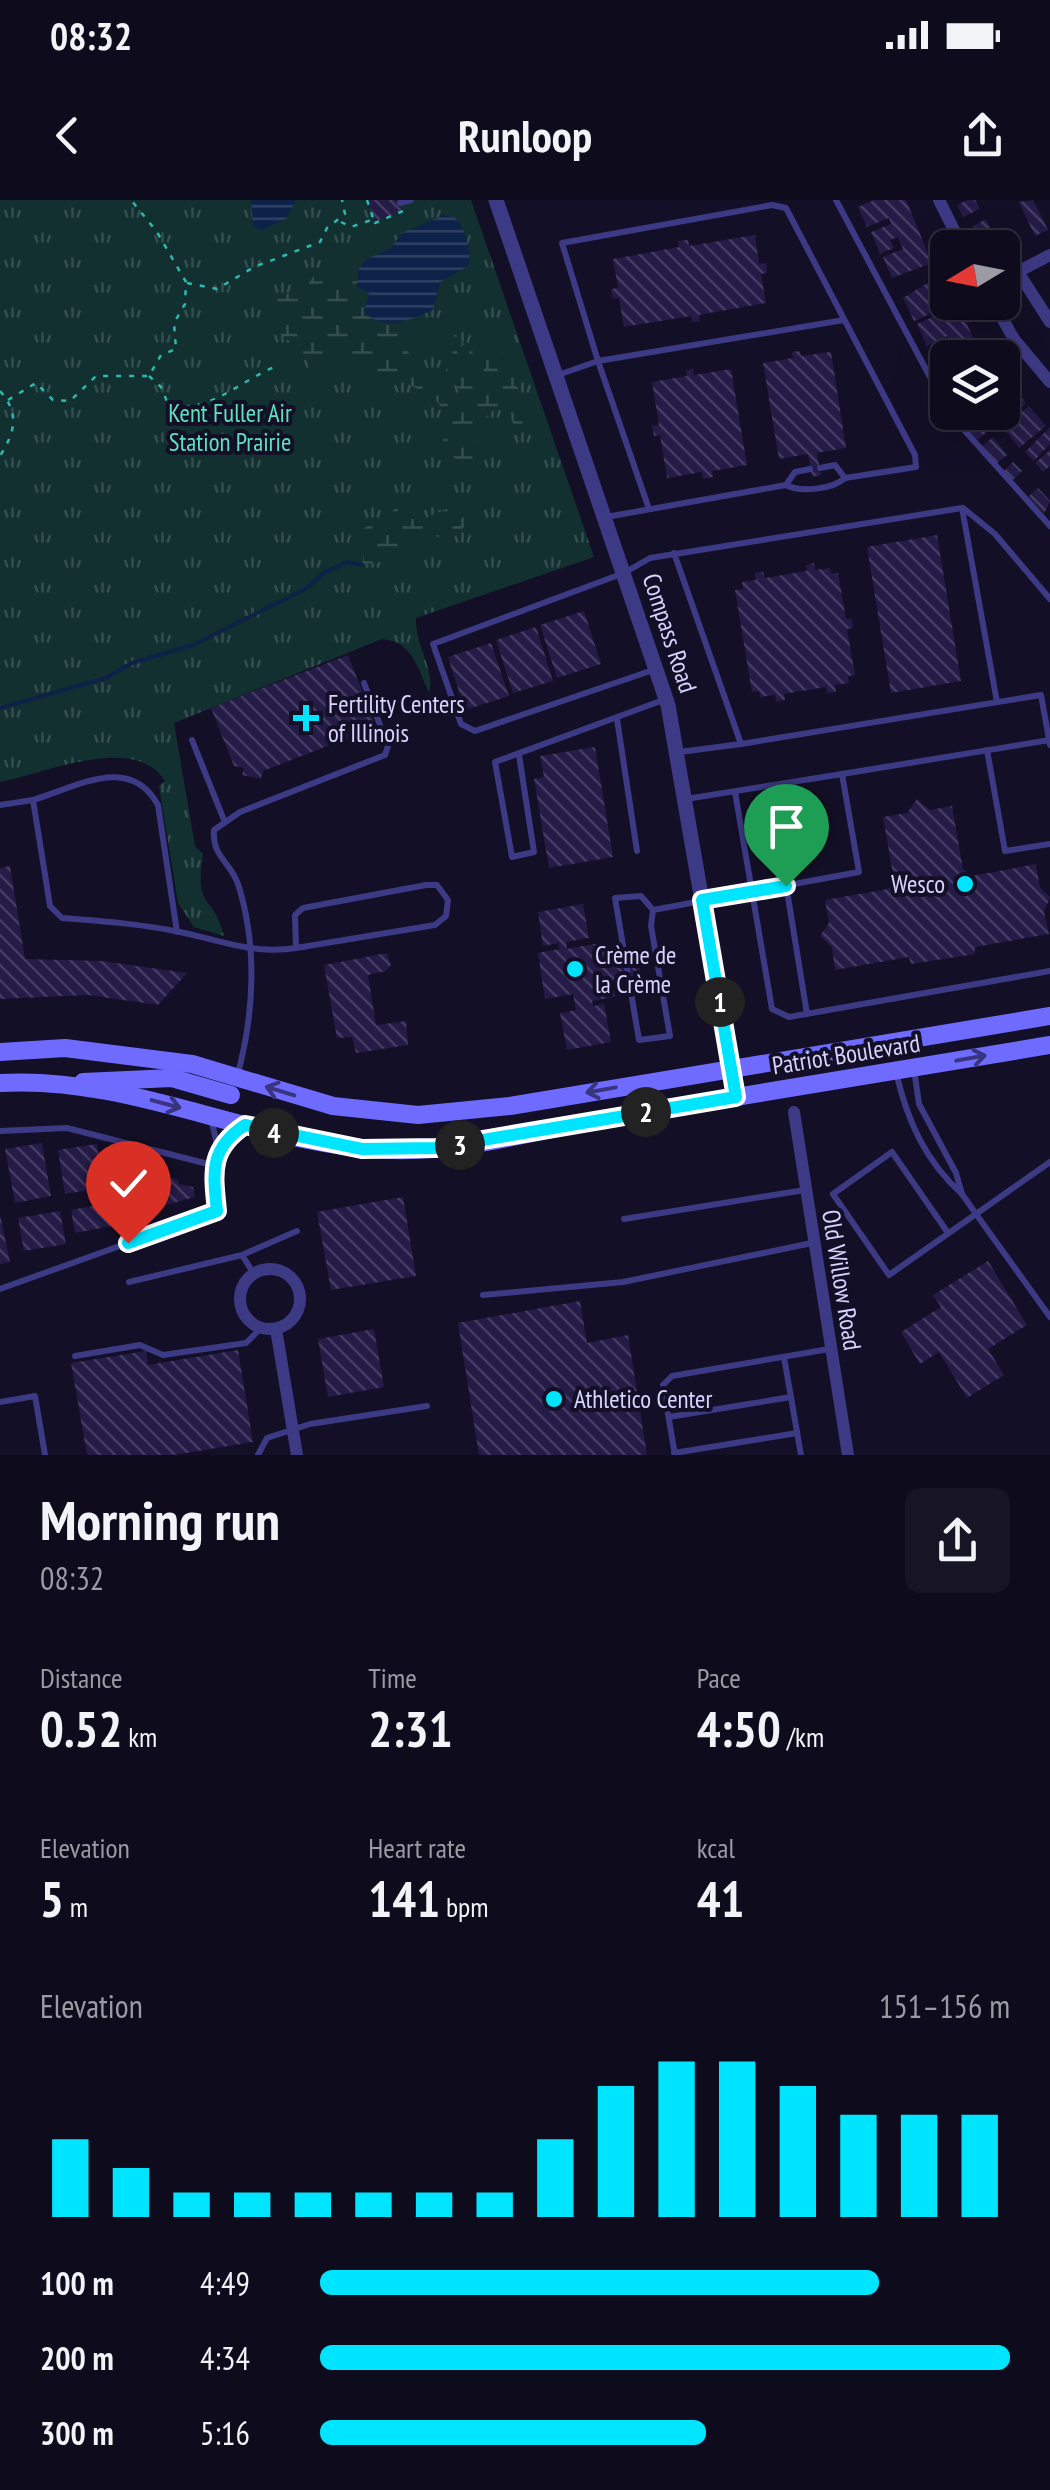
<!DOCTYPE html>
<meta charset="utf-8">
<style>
:root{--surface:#0e0b1c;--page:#171425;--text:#f1f3f6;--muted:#9b9ba3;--line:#2e2b3b;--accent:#00e5ff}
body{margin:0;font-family:"PT Sans Narrow",sans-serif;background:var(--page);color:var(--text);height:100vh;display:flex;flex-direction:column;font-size:38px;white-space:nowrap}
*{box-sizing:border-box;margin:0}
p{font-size:32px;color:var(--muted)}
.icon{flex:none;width:55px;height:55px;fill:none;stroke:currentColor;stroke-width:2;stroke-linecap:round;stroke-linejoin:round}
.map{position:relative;height:1255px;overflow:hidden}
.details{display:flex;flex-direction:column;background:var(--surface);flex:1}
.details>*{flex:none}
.needle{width:65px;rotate:260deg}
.controls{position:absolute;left:930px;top:30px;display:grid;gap:20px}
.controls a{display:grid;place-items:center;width:90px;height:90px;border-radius:15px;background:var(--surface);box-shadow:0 10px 40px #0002,0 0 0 2px var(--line);font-size:50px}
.pin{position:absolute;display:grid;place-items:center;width:85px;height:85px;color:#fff;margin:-102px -42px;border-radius:50% 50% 50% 0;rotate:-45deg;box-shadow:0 0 10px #0007}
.pin .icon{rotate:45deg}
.km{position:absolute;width:50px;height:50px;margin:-25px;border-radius:50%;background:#222;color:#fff;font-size:28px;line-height:50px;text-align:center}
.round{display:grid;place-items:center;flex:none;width:105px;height:105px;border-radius:15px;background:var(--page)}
.headline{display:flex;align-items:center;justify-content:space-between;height:170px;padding:0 40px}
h1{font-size:55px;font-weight:800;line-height:75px}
.metrics{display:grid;grid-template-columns:repeat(3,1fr);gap:15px;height:170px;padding:10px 40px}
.metrics div{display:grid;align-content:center}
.metrics b{font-size:50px;font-weight:800}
.metrics small{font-size:28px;font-weight:400}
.metrics p{font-size:28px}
.chart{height:280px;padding:20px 40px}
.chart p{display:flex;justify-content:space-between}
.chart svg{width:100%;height:180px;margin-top:10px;stroke:var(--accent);stroke-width:6}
ul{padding:0 40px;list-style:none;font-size:32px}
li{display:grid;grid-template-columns:160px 120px 1fr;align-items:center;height:75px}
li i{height:25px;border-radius:12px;background:var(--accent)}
.status{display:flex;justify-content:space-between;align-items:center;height:70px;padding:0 50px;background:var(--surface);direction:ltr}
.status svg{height:28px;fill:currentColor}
header{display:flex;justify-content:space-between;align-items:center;height:130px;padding:0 40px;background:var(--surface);font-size:45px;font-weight:800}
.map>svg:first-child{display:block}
.grass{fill:url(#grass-tufts)}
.wetland{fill:url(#wetland-marsh)}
.water{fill:url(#water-rules)}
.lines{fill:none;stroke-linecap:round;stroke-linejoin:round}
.stream{stroke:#0c2248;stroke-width:4}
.building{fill:url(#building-back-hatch)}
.path{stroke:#2fb8b0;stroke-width:2.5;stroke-dasharray:5 8;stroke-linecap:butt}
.service{stroke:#3d3a85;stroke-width:6}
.minor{stroke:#3d3a85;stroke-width:12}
.tertiary{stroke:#3d3a85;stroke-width:15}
.secondary{stroke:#6f6bff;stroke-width:18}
.oneway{stroke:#38347d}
.route-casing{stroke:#fff;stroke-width:20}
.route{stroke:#00e5ff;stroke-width:12}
.poi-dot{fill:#00e5ff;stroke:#130f26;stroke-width:4}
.labels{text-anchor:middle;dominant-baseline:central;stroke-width:8;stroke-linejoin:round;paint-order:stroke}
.park-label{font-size:25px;fill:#5fe0c0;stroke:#130f26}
.street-label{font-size:25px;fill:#d9d4ff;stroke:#130f26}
.poi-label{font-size:25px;fill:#d9d4ff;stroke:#130f26;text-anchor:start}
</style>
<div class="status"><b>08:32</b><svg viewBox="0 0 49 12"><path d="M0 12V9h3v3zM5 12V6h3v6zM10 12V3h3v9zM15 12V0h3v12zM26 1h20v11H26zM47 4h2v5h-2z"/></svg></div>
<header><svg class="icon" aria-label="back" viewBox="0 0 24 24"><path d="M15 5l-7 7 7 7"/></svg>Runloop<svg class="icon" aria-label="share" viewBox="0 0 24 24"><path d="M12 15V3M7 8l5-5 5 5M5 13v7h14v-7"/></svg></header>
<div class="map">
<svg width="1050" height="1255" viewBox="0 0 1050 1255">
<defs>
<pattern id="grass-tufts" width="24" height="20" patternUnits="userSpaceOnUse" patternTransform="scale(2.5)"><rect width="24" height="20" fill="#12302f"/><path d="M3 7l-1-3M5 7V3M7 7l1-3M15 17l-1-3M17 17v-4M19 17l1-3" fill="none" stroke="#344d4e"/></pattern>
<pattern id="wetland-marsh" width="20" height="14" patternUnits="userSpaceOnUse" patternTransform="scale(2.5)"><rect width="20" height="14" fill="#12302f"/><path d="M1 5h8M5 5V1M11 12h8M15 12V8" fill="none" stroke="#344d4e"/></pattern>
<pattern id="water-rules" width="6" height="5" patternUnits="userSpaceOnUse" patternTransform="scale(2.5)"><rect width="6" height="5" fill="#0c2248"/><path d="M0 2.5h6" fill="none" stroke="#2f4163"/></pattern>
<pattern id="building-back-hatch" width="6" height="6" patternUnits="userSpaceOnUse" patternTransform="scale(2.5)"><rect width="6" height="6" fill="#241b47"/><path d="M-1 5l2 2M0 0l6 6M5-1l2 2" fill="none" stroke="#433b63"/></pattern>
</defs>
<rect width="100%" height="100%" fill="#130f26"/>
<path class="grass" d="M0,0H471L594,357L416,418C415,446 436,471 429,493C418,468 412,441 382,439L174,523L195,646L203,654C194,712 213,692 224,736L194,727L178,703L159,586L165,581C135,533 46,573 0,582Z"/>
<g class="wetland">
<path d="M317,71L322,78L358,71L357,87L370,93L364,110L412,120L415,127L408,152L419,166L420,179L446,203L459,199L460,189C441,176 445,163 449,142L456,136L464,144L457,152L463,165L471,149L478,150L473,172L479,182L484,172L482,154L500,148L515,178L526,225L516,233L507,204L489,213L476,234L481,253L477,263L463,268L443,244V210L435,199L410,185L400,171L376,181L362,176L355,160L339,147L323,150L325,167L313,175L302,150L272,128L281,121L272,105L277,97L305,89Z"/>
<polygon points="451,307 472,318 449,343 436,336 403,346 397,359 362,365 366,341 363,329 397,308 407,319 423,319"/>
</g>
<g class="water">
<polygon points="251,0 296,0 286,19 262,30 253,27"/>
<path d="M444,15L456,18C465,31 473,50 468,66L440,82L433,110C410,120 384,132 364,112L369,93L357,87L358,71L365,60L390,49L402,33Z"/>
</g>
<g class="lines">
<polyline class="stream" points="0,508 106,478 132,463 193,445 307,388 325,372 347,362 362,365"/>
</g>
<g class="building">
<polygon points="368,0 398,0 402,12 375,21"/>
<polygon points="874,0 906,0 932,63 892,78 883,57 903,49 898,37 890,40 894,48 880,54 871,32 891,24 889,18 867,27 858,7"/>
<polygon points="968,0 975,0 980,9 963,17 957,5"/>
<polygon points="1033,0 1048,30 1035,36 1019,2"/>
<polygon points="986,19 1000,48 984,48 973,26"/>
<polygon points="755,35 759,64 766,63 767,73 761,74 766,103 699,115 700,121 693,122 691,116 624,127 619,98 613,99 611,89 618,88 613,59 679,47 678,41 688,40 689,46"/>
<polygon points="944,73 948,102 957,102 980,153 948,158 948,168 940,171 931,149 950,141 948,136 927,146 917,124 933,117 932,113 914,121 903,98"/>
<polygon points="800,151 801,156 831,152 846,248 817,253 821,275 812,277 808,254 779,259 763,163 793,158 792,152"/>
<polygon points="693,169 694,175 731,169 747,265 712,271 713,277 703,279 702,272 667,278 660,235 654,236 652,226 659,225 652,182 687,176 686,170"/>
<polygon points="1020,194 1026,204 999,221 994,212 1002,212 1002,205"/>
<polygon points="1029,206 1046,226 1019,248 1003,227"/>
<polygon points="980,223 987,232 977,240 969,231"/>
<polygon points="1050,227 1050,244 1034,261 1025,252"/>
<polygon points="993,237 1007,255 997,263 982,246"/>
<polygon points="1050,250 1050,266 1043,272 1035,263"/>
<polygon points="1013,262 1022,271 1013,280 1004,271"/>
<polygon points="1038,288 1050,301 1044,314 1028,297"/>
<polygon points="937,335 961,481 891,493 867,347"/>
<polygon points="814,363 815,370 830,368 831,374 838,373 846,419 852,419 853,428 847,429 855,475 848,476 849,483 835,485 836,492 827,493 826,487 784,494 785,500 776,502 775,495 760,497 759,491 752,492 735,390 743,389 742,382 756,380 755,373 763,372 765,378 807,371 806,365"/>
<polygon points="584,411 601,464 557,478 540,425"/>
<polygon points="536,427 553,481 513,493 496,440"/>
<polygon points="491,443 509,496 465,510 448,457"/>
<polygon points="348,455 376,527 263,571 261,579 242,575 244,568 234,566 211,508"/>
<polygon points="595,547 613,657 549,668 534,579 544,577 540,556"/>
<polygon points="917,599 930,610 952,606 963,669 972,676 1036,664 1040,688 1050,697 1044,712 1049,734 975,747 975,754 911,764 909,757 835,770 832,747 820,736 829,723 825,700 888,689 894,680 883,617 907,613"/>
<polygon points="10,666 25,759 101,761 187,773 158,805 88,795 0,799 0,668"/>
<polygon points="583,704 589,738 566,742 567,749 605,742 608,757 637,752 641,777 612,782 615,797 592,801 593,806 604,804 611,842 567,850 560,813 576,810 573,794 545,799 538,753 559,749 558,743 543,746 538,712"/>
<polygon points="387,753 391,765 386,771 368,775 376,825 406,821 408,845 356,853 352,837 337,838 324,765"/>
<polygon points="42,943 51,996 15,1003 5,949"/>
<polygon points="97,944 104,988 65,994 58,950"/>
<polygon points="117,968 178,979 179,984 193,987 195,997 124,1017 114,983"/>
<polygon points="403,997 416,1076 331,1090 317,1012"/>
<polygon points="108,1003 112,1026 75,1033 71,1010"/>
<polygon points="60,1011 66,1044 24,1051 18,1018"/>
<polygon points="0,1014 10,1062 0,1064"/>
<polygon points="988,1061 1027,1125 988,1149 1004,1175 967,1198 939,1152 920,1164 901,1132 941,1107 933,1095"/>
<polygon points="580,1101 587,1143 628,1135 647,1255 479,1255 458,1123"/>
<polygon points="374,1129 384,1187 328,1197 318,1139"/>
<polygon points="238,1150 253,1242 174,1255 87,1255 71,1163 146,1151 148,1165"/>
</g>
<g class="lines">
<g class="path">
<polyline points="367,0 373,18"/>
<polyline points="341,22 351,27 374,19 375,23 403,11"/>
<polyline points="187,83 217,89 254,67 320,42 327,28 345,14 342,0"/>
<path d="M149,176L161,187L168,204C207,216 242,179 277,166"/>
<path d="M0,191C20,213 15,232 0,256"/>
<polyline points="8,200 36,183 53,200 70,201 96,176 149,176 161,155 176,149 174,123 185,104 186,82 157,32 131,0"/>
</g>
<g class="service">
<polyline points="836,0 948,211"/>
<polyline points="400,3 411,0"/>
<polyline points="988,158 1014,139"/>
<polyline points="558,175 598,161 649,309"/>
<polyline points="937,193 948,186"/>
<polyline points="948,212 1050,326"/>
<polyline points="820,268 835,265 845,278"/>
<polyline points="786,285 795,272 810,269"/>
<polyline points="963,308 995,334 1050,399"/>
<path d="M606,317L786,285C801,293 833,289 845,278L916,267L915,255L786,8L772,5L562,43L598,161L844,120"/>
<polyline points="674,353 741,544 680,552"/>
<polyline points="656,469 475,531 461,524 433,444 624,373 650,358 962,308 997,502"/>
<polyline points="617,519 637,651"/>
<polyline points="192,540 224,620"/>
<polyline points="741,544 1041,495 1050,545"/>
<polyline points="987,550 1005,651 1050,644"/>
<polyline points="519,555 534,652 512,657 495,562 666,499"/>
<polyline points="842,574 1050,540"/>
<polyline points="770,586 807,814"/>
<polyline points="735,592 772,809 789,817 1050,771"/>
<path d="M33,600C79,586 130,554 158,605L177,732"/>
<path d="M0,605L33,600L50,706L62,718C102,721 141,724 180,732C219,740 255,755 296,748L435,725L446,716L448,700L437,685H426L303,708L295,715L296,748"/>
<polyline points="653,710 651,726 670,836 639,840 615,698 641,696 653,710 859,672 842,574 686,599"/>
<path d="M896,872C907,920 925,961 962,994L956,973L919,904L914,869"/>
<path d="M237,877C254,815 258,747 238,684C230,661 212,657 214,630L240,612L385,555L388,546L364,483"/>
<polyline points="211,918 218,949 240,928"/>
<polyline points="0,931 67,928 212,965 217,1011 0,1089"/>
<polyline points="1050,962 976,1014 1050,1117"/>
<polyline points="624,1019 805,990"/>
<polyline points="948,1033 892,952 833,994 889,1075 976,1014 962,994"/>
<polyline points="242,1055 297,1031"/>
<polyline points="129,1082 242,1055 254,1074"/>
<polyline points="483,1095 623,1082 812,1043"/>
<polyline points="75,1156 140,1145 163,1155 246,1143 261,1128"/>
<polyline points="784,1157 801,1255"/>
<polyline points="0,1202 35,1196 45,1255"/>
<polyline points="669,1217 791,1197"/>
<polyline points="674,1253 797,1233"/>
<polyline points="258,1255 267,1238 310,1224 427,1206"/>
<polyline points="675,1255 663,1185 672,1176 829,1149"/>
</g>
<g class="minor">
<polyline points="939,0 963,48"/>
<polyline points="1018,72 1050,122"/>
<polyline points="1002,80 1050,55"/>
<polyline points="993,102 1014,139 1050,182"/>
<polyline points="794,912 848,1255"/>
<circle cx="270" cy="1099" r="30"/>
<polyline points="276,1129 297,1255"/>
</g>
<polyline class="tertiary" points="496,0 668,505 736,897"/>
<g class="secondary">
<polyline points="0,852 65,848 192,864 333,906 418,915 510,906 1050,816"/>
<polyline points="83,882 172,878 231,895"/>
<path d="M0,883C135,875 259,947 393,950C463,952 534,931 603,919C752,895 901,870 1050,845"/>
</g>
</g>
<defs><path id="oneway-shaft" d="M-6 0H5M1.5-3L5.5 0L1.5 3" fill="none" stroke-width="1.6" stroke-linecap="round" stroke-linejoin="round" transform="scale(2.5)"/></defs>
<g class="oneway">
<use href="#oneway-shaft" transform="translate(971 858) rotate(-10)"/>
<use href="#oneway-shaft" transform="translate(601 890) rotate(170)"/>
<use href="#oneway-shaft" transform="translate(280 891) rotate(-163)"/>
<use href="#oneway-shaft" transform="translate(166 904) rotate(15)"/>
</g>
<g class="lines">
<g class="route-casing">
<path id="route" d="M128,1043L217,1011C213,972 209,949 245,925L362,949L436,948L736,897L702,700L786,686"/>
</g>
<use href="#route" class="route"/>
</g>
<g class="poi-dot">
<path d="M301 503h10v10h10v10h-10v10h-10v-10h-10v-10h10z"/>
<circle cx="965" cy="684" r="10"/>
<circle cx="575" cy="769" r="10"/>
<circle cx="554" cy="1199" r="10"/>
</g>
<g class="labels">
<g class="park-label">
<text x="230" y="213">Kent Fuller Air<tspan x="230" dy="29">Station Prairie</tspan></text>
</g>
<g class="street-label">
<text transform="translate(670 433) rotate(72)">Compass Road</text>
<text transform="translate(846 854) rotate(-9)">Patriot Boulevard</text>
<text transform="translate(842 1080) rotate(81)">Old Willow Road</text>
</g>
<g class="poi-label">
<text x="328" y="504">Fertility Centers<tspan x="328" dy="29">of Illinois</tspan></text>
<text x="945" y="684" text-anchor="end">Wesco</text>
<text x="595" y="755">Crème de<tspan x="595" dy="29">la Crème</tspan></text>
<text x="574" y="1199">Athletico Center</text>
</g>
</g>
</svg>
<div class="controls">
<a><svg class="needle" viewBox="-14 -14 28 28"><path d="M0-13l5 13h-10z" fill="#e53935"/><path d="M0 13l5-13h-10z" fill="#9b9ba3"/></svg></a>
<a><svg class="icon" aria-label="layers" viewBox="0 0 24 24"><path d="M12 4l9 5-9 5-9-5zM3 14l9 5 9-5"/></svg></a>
</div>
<div class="pin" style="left:786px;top:686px;background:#1e9e55"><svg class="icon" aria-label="arrive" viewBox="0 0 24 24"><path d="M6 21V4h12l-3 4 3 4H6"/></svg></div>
<div class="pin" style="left:128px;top:1043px;background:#d93025"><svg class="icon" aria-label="check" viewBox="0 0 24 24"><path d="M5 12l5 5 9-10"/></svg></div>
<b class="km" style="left:720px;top:802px">1</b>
<b class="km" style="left:646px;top:912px">2</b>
<b class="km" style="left:460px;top:945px">3</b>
<b class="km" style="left:274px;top:933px">4</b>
</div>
<section class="details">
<div class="headline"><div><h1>Morning run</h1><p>08:32</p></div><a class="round"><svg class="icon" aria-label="share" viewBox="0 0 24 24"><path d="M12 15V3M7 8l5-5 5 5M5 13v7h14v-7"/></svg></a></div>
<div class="metrics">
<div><p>Distance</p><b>0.52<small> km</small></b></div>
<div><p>Time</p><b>2:31</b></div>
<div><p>Pace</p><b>4:50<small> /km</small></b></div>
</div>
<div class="metrics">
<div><p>Elevation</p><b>5<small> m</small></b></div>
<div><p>Heart rate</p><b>141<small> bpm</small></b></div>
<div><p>kcal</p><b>41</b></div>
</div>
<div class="chart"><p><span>Elevation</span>151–156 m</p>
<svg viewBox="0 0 160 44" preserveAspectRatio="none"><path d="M5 44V25M15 44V32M25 44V38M35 44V38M45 44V38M55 44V38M65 44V38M75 44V38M85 44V25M95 44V12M105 44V6M115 44V6M125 44V12M135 44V19M145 44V19M155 44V19"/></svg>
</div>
<ul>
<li><b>100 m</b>4:49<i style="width:81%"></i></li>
<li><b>200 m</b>4:34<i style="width:100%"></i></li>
<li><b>300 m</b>5:16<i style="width:56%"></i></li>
</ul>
</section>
